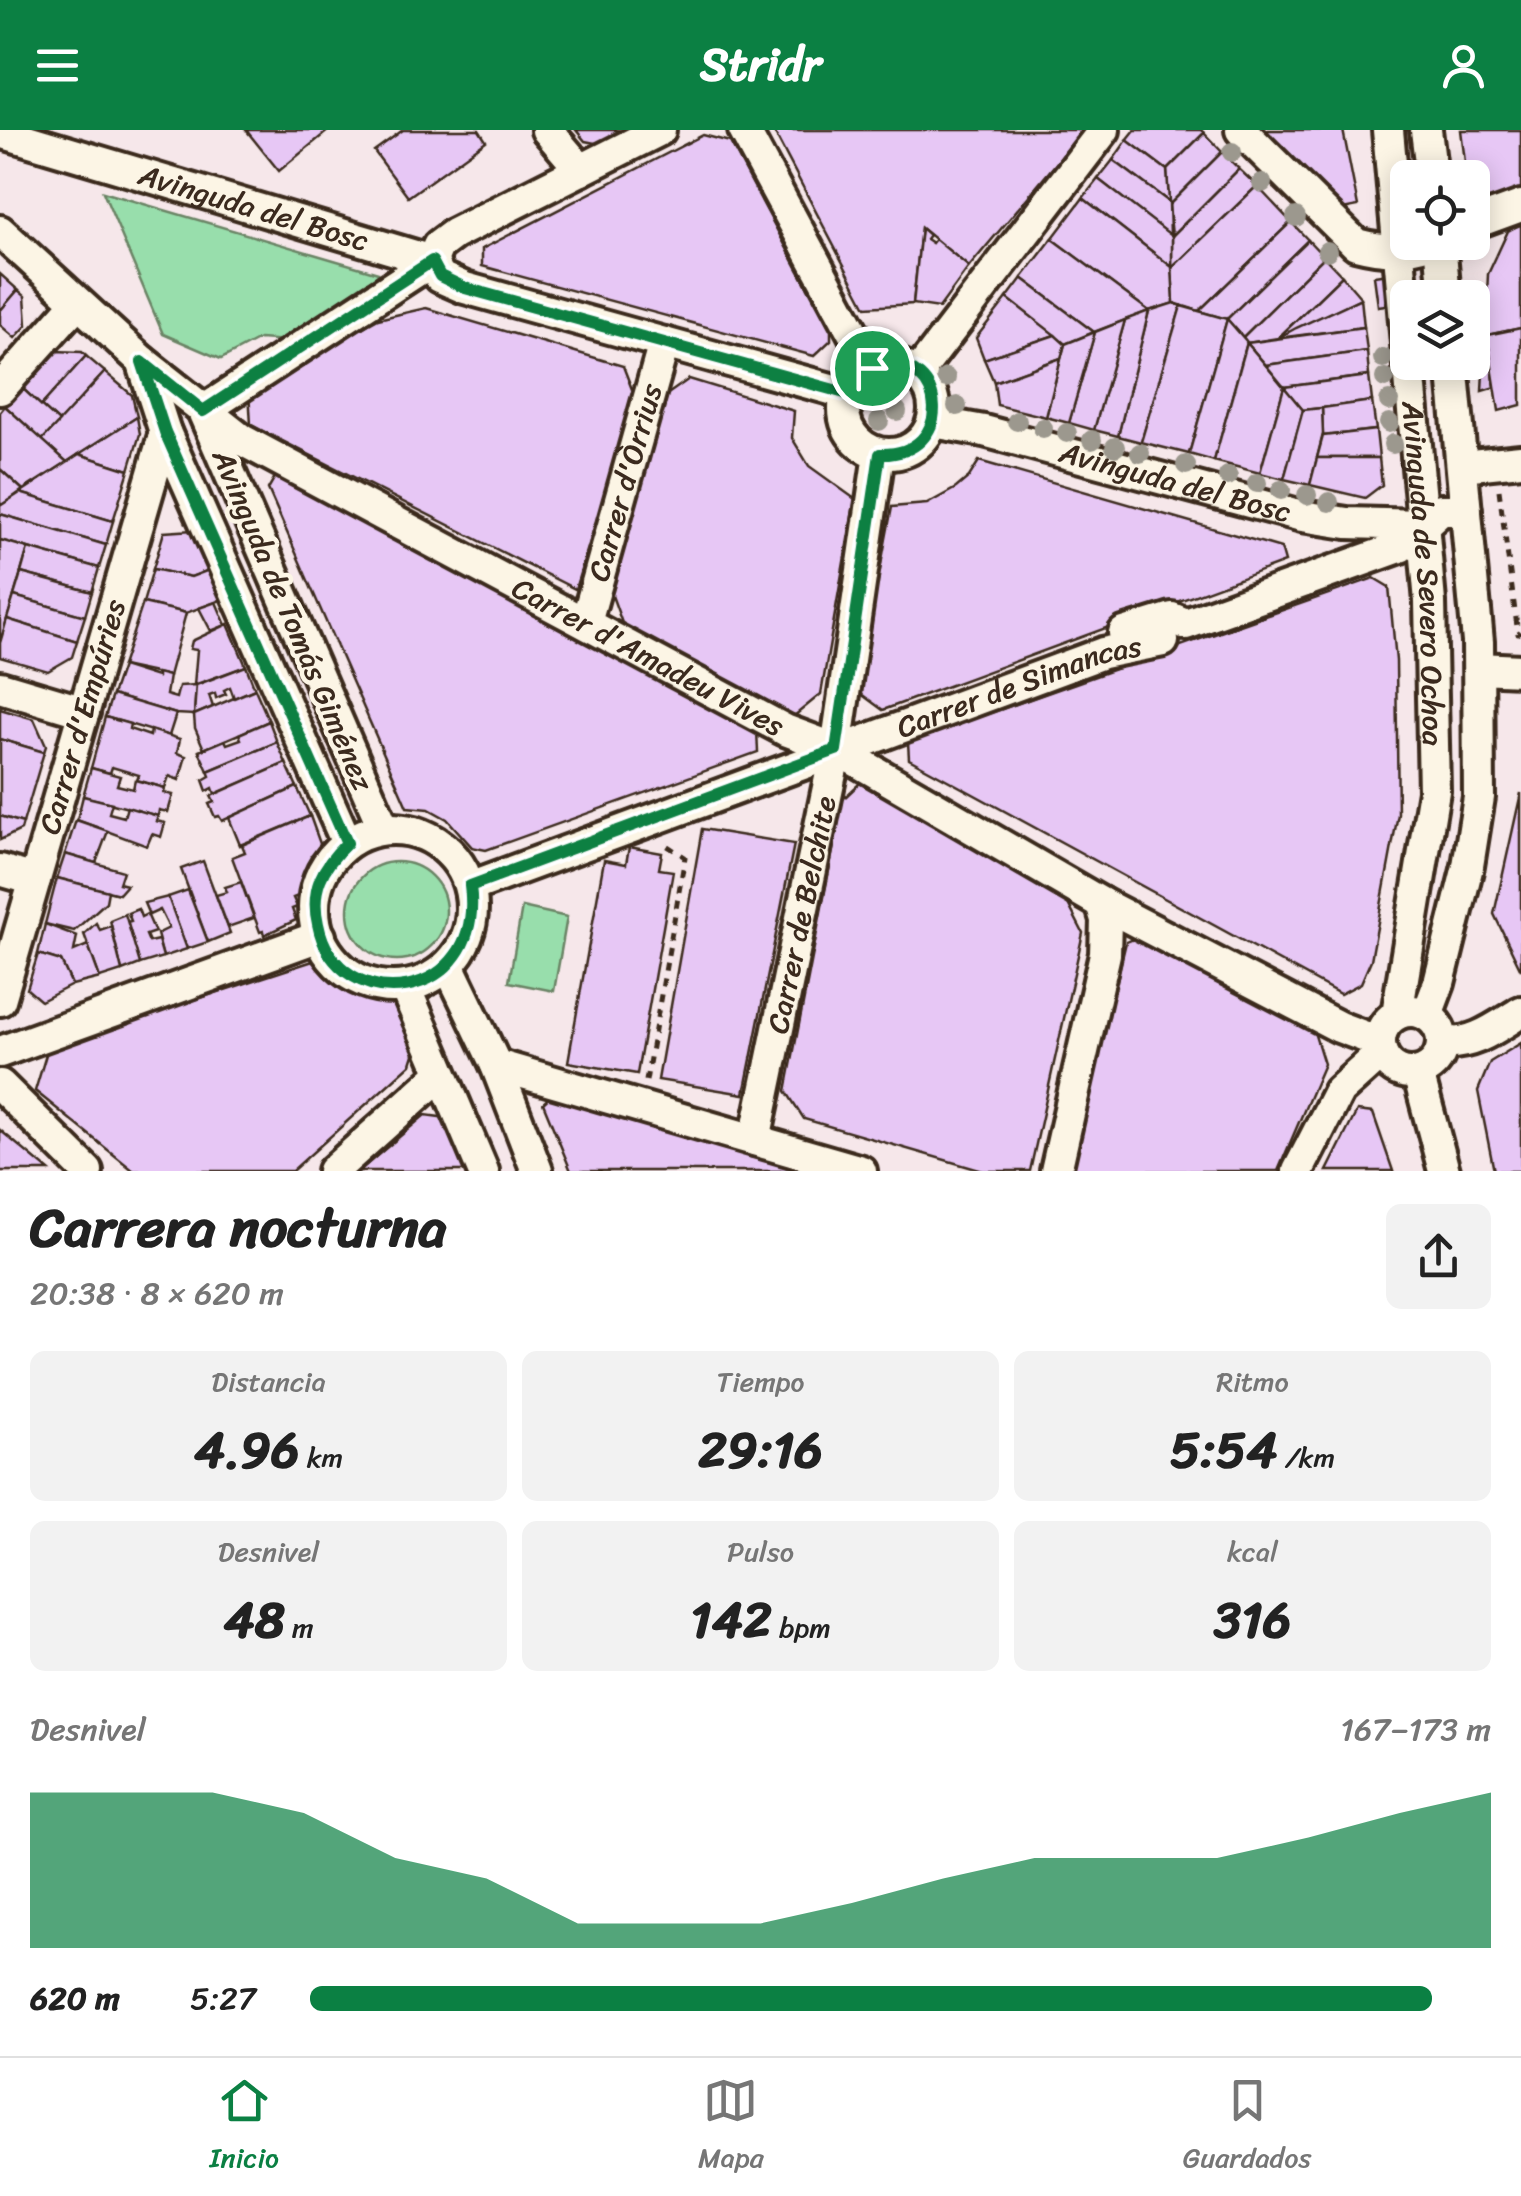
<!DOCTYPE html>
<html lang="es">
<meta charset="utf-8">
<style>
:root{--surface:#fff;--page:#f2f2f2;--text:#222;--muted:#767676;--line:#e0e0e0;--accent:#0b8043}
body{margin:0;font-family:Sriracha,sans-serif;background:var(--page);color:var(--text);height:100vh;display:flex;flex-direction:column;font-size:38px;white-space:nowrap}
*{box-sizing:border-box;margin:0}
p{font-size:32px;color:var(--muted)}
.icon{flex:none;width:55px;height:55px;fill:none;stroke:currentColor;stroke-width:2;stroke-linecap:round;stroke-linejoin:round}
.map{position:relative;height:1041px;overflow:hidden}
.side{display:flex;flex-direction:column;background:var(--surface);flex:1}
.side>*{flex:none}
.fabs{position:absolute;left:1390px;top:30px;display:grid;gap:20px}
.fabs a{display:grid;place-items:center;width:100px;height:100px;border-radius:15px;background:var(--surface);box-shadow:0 5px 25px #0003;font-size:50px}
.pin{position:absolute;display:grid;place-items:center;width:85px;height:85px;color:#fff;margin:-42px;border:5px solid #fff;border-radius:50%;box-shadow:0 2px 10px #0007}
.round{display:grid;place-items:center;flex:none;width:105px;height:105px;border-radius:15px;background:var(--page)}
.headline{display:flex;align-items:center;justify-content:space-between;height:170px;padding:0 30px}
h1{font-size:55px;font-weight:700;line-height:75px}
.metrics{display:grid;grid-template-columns:repeat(3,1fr);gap:15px;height:170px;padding:10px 30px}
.metrics div{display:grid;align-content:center;border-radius:15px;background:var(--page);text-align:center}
.metrics b{font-size:50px;font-weight:700}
.metrics small{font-size:28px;font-weight:400}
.metrics p{font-size:28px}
.chart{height:280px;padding:20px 30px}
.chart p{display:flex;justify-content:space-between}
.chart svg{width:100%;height:180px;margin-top:10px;fill:var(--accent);opacity:.7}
ul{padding:0 30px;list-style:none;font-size:32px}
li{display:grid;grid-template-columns:160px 120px 1fr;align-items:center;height:75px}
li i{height:25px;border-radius:12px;background:var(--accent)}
header{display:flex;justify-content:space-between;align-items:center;height:130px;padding:0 30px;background:var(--accent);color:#fff;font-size:45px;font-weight:700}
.tab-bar{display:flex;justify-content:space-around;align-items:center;height:140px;border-top:2px solid var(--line);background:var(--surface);font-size:28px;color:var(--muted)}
.tab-bar a{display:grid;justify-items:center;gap:5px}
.tab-bar .selected{color:var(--accent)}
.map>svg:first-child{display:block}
.green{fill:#98deac;stroke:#6a8465;stroke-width:2.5}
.building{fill:#e7c7f5;stroke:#3b2a1e;stroke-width:2.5}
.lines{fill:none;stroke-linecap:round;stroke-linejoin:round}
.minor-casing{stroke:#3b2a1e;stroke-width:38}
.path{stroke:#3b2a1e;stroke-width:5;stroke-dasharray:8 8;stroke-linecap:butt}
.minor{stroke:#fcf5e5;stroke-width:30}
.tree{fill:#9c988e}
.route-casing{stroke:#fff;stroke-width:20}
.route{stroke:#0b8043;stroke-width:12}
.labels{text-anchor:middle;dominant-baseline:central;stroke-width:9;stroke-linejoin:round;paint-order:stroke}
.street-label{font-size:30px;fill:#3b2a1e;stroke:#fcf5e5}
</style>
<header><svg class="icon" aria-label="menu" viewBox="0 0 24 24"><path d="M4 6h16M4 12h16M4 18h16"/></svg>Stridr<svg class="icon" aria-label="person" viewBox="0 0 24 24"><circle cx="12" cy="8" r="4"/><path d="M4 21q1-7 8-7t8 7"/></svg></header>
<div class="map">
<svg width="1521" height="1041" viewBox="0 0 1521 1041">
<rect width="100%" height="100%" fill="#f6e7ea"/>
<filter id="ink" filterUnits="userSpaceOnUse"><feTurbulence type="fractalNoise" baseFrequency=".01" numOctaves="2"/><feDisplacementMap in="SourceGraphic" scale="20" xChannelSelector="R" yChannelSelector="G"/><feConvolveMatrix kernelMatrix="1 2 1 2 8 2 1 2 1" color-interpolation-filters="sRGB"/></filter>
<g filter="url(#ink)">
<g class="green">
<polygon points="103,62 378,143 376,161 289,211 259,209 221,229 163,204"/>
<circle cx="397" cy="781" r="49"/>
<polygon points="522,777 567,787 554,861 509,852"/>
</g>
<g class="building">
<polygon points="246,0 329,0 279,41"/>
<polygon points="403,0 479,0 486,11 408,67 374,21"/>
<polygon points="576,0 621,0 600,14 585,11"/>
<polygon points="773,0 1084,0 969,137 921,98 913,174 866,177"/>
<polygon points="1135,0 1201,0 1204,3 1167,40 1127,10"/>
<polygon points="1257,0 1343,0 1358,76 1338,80"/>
<polygon points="1461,0 1521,0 1521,62 1472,73 1472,48 1467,48"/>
<polygon points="1204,3 1222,22 1169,75 1167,40"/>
<polygon points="703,5 730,12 831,201 831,210 814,226 482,136 482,119"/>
<polygon points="1127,10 1167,40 1169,72 1113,30"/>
<polygon points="1222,22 1239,39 1172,106 1169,75"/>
<polygon points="1113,30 1169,72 1170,105 1098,49"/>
<polygon points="1239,39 1257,56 1172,138 1172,106"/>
<polygon points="1098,49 1172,106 1172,137 1083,68"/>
<polygon points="1257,56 1291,92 1199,181 1174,173 1172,138"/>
<polygon points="1083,68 1172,137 1174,173 1149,181 1052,109"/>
<polygon points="1291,92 1308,110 1227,189 1199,181"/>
<polygon points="1521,94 1521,198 1487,205 1495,257 1482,261 1488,144 1508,101"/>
<polygon points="921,98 929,105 926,109 932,113 935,109 969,137 939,178 913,174"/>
<polygon points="1052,109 1126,164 1149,181 1094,202 1022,148"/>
<polygon points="1308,110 1324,127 1243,207 1227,189"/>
<polygon points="1324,127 1342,146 1278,208 1247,213 1243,207"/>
<polygon points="0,144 18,160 0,181"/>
<polygon points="1388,144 1393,174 1378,176 1374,146"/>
<polygon points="1342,146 1361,168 1278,208"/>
<polygon points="1022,148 1094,202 1065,214 1007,168"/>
<polygon points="18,160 25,166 27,195 15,208 0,195 0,181"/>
<polygon points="1007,168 1055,205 984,229 976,208"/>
<polygon points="1361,168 1364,197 1278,208 1296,198"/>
<polygon points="1174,173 1181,176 1141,312 1118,306 1149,181"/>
<polygon points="1181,176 1227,189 1189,324 1141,312"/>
<polygon points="426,178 623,236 635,267 575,459 251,295 249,261 378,189"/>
<polygon points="1149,181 1118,306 1094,300 1125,190"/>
<polygon points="1227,189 1247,212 1214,331 1189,324"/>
<polygon points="1125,190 1094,300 1069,293 1095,202"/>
<polygon points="1364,197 1367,221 1266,235 1247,213"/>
<polygon points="1521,198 1521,275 1499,281 1487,205"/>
<polygon points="1095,202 1069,293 1046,287 1065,214"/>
<polygon points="1055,205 1065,214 1061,228 994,252 984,229"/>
<polygon points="1247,213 1284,257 1260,343 1214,331"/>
<polygon points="55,221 82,222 86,226 41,276 22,258"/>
<polygon points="1367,221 1369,246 1284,257 1266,235"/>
<polygon points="86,226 105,242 59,292 41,276"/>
<polygon points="1061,228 1046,287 997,275 994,252"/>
<polygon points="105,242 132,265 137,287 67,332 42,310"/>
<polygon points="1369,246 1372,271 1322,278 1303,280 1284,257"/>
<polygon points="689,249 794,281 792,308 809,336 855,369 821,564 788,591 623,496 610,460 665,266"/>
<polygon points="1284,257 1303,280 1284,349 1260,343"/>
<polygon points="22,258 59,292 42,310 5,276"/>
<polygon points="1372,271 1376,300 1323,306 1322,278"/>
<polygon points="5,276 67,332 23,360 0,339 0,282"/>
<polygon points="1322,278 1323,304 1310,355 1284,349 1303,280"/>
<polygon points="137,287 140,304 129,340 79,324"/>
<polygon points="1376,300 1379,328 1317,328 1323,306"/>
<polygon points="79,324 129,340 113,391 20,363"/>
<polygon points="1317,328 1379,328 1382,355 1365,368 1310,355"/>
<polygon points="979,331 1281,418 1285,432 883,580 857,561 892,377 927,374 956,358 969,347"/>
<polygon points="0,339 23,360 2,375 0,373"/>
<polygon points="279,340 757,600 758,622 486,720 472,717 447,689 429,679 407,677 268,359"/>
<polygon points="20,363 113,391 106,415 0,384 0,376"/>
<polygon points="0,384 106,415 99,438 0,410"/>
<polygon points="193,400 209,440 191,447 153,439 164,402"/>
<polygon points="0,410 28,418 0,513"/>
<polygon points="28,418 99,438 92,462 21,443"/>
<polygon points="153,439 191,447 209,440 221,470 186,483 143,473"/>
<polygon points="21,443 92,462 85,486 14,466"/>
<polygon points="1374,448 1389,457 1396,531 1398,684 1371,830 1361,853 1340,864 909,629 908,612"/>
<polygon points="14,466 85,486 77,511 7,489"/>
<polygon points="216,472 226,495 211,501 199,478"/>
<polygon points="143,473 186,483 169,546 122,536"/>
<polygon points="7,489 77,511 72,527 48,541 0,527 0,513"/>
<polygon points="228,494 246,536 194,555 197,520 190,519 192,511"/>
<polygon points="122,536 157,547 157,543 169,546 166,565 176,568 179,556 196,555 194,585 176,584 112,565"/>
<polygon points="246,536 255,559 234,568 230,557 224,560 226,564 216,568 215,563 209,565 213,577 194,585 196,555"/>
<polygon points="255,559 269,591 204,619 195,598 194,585"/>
<polygon points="112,565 176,584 169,606 105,587"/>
<polygon points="0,579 34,589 46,616 44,622 0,609"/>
<polygon points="105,587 130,594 129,599 150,606 151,600 180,609 177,623 186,626 179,650 169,646 165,658 137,650 139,645 112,637 110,643 91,638"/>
<polygon points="269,591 277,612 208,641 199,621 225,610 227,614 241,609 239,604"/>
<polygon points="0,609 44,622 23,693 0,686"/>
<polygon points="277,612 286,633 215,664 213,658 207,661 203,650 210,646 208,641"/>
<polygon points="286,633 297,657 222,691 219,686 215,687 209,674 214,672 211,666"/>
<polygon points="91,638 120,646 117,655 133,659 135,650 165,658 164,663 173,665 168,682 159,680 158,686 83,666"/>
<polygon points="861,652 1067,772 1083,803 1030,1041 983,1041 804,989 786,961 843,669"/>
<polygon points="297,657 310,686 240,715 229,688"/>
<polygon points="1521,663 1521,840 1494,784"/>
<polygon points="83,666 112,673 109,683 124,687 127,677 158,686 156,691 165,693 161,707 152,704 147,716 77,690"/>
<polygon points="0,686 23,693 21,700 0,710"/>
<polygon points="310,686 323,722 311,726 315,735 305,739 309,750 302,752 306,763 293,768 297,777 292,779 296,790 264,805 263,801 260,802 232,727 245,722 242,715"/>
<polygon points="76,690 108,701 96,733 65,724"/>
<polygon points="702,699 794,714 744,964 658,950"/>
<polygon points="629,717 662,723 659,739 673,741 637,944 568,932 604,730 626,734"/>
<polygon points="65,724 123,741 119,753 127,755 119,764 57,748"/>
<polygon points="203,731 230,803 208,812 181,739"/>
<polygon points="57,748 108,761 106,772 74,801 45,794"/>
<polygon points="241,752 254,788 228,797 216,765 227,762 225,757"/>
<polygon points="188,760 208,812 187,819 168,767"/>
<polygon points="168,767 187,819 163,827 157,804 169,798 160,780 149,785 144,773"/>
<polygon points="138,779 141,787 147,784 155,802 146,805 149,812 158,810 163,827 140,834 127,792 131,791 128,783"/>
<polygon points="125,784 140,834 122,841 110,790"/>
<polygon points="96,793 100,800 111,796 122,841 100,848 84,804"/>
<polygon points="45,794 77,806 74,821 88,815 100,848 72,855 61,831 38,824"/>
<polygon points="1138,807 1314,902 1324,934 1278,1041 1071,1041 1126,812"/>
<polygon points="38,824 61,831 72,855 41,871 27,859"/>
<polygon points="313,831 340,854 369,870 393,873 418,912 411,934 292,1041 134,1041 35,961 48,918"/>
<polygon points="1521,913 1521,1041 1494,1041 1478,961 1490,932"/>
<polygon points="552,965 815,1041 571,1041 543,973"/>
<polygon points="1357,981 1373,983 1393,1041 1327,1041"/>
<polygon points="425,985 447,988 470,1041 359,1041"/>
<polygon points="0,1000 49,1041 0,1041"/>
</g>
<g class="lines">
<g class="minor-casing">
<g id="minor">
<polyline points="547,0 581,40"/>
<polyline points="744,0 872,238"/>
<path d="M1241,0L1356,114C1383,121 1405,122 1432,112"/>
<path id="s1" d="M1388,0L1430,472L1434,661L1397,884"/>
<polyline points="1426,0 1432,48"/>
<path id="s2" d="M0,2L432,131L440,147L465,158L845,263"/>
<polyline points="1472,94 1521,76"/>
<polyline points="0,101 142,231 165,302 347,713"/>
<polyline points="1440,112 1445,168"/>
<path id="s3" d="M142,231L242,310L785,600L836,619L1101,773L1339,897L1379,912"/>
<circle cx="889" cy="279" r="45"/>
<polyline points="917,244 1104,0"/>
<polyline points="0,259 76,174"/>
<path id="s4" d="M933,292L984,301L1302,386L1347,393L1422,395"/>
<polyline points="1462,336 1521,330"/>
<path id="s5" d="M586,492L664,213"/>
<polyline points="1479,538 1521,540"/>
<polyline points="0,557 84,582"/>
<polyline points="384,699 203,281 432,131 438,116 454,104 660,0"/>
<circle cx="393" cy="778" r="79"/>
<polyline points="0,740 35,750"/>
<path id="s6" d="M470,757L1103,523L1163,511L1161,503L1127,509L1124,503L1172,488L1186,494L1400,417L1441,380H1466"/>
<polyline points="449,837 496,935 537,1041"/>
<polyline points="405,857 483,1041"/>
<path id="s7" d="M0,870L165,302"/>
<circle cx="1411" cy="912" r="31"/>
<polyline points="1427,885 1439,853 1468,736 1479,667 1478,512 1452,232"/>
<path d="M1443,913C1474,915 1495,898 1521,882"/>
<polyline points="0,922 320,806"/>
<polyline points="496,935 861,1041"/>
<polyline points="1418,943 1444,1041"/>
<polyline points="0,955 87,1041"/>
<path id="s8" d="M755,1010L836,619L879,324"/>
<polyline points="333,1041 440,945"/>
<polyline points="1056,1041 1105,824 1106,790 1101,773"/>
<polyline points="1298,1041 1339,961 1381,923"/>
</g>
</g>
<g class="path">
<polyline points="1499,360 1518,504 1521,502"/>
<polyline points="646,951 685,727 666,715"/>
</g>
<use href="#minor" class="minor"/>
</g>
<g class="tree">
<circle cx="1232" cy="22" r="10"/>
<circle cx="1262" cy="53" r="10"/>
<circle cx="1296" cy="87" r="10"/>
<circle cx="1327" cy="121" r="10"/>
<circle cx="1383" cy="228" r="10"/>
<circle cx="946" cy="248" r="10"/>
<circle cx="1385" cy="248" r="10"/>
<circle cx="1389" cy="271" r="10"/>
<circle cx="957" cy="276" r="10"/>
<circle cx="897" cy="281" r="10"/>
<circle cx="879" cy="291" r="10"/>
<circle cx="1017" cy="291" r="10"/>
<circle cx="1389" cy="293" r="10"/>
<circle cx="1043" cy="298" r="10"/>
<circle cx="1067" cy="303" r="10"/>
<circle cx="1092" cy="310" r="10"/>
<circle cx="1393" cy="314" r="10"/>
<circle cx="1115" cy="317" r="10"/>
<circle cx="1140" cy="323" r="10"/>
<circle cx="1186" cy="335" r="10"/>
<circle cx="1228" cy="346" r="10"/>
<circle cx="1257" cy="353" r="10"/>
<circle cx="1281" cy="360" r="10"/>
<circle cx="1307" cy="365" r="10"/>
<circle cx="1329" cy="372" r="10"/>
</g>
</g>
<g class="lines" filter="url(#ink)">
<g class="route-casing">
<path id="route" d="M432,131L440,146L465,158L845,263C853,249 865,238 882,236C947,226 956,326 880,324L836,620L470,756C486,874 337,891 318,794C310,760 322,737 347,713L165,302L142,232L203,281Z"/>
</g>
<use href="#route" class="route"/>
</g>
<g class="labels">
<g class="street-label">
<text stroke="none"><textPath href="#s2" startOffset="265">Avinguda del Bosc</textPath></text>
<text stroke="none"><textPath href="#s4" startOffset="250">Avinguda del Bosc</textPath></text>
<text stroke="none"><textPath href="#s5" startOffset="145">Carrer d'Òrrius</textPath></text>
<text stroke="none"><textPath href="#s1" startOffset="445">Avinguda de Severo Ochoa</textPath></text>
<text transform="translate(293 490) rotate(67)">Avinguda de Tomás Giménez</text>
<text stroke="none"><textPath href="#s3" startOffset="588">Carrer d'Amadeu Vives</textPath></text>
<text stroke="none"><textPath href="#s6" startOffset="585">Carrer de Simancas</textPath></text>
<text stroke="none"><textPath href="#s7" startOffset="295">Carrer d'Empúries</textPath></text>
<text stroke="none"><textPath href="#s8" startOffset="230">Carrer de Belchite</textPath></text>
</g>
</g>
</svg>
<div class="fabs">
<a><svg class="icon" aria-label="locate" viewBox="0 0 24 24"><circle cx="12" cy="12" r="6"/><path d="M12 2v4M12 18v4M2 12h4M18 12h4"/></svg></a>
<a><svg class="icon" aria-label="layers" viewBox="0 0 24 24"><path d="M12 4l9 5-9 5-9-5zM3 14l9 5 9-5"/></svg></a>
</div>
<div class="pin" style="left:872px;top:238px;background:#1e9e55"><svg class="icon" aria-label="arrive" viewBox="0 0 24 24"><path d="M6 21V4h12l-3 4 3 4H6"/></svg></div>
</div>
<section class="side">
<div class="headline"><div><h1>Carrera nocturna</h1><p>20:38 · 8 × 620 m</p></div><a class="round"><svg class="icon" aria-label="share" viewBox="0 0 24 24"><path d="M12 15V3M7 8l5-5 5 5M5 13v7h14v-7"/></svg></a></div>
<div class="metrics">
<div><p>Distancia</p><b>4.96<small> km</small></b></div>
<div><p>Tiempo</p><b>29:16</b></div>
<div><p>Ritmo</p><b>5:54<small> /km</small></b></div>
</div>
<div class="metrics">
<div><p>Desnivel</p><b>48<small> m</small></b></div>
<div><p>Pulso</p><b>142<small> bpm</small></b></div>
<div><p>kcal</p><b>316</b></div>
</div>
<div class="chart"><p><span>Desnivel</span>167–173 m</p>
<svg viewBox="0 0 160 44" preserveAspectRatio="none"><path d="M0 44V6L10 6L20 6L30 11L40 22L50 27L60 38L70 38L80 38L90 33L100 27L110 22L120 22L130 22L140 17L150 11L160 6V44z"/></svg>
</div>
<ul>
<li><b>620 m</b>5:27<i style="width:95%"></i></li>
</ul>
</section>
<nav class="tab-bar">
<a class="selected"><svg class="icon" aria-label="home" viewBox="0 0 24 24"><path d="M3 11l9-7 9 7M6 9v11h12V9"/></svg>Inicio</a>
<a><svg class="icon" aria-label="map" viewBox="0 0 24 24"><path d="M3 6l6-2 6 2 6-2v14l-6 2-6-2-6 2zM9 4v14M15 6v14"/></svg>Mapa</a>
<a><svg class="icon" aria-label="saved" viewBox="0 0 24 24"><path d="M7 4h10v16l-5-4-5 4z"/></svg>Guardados</a>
</nav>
